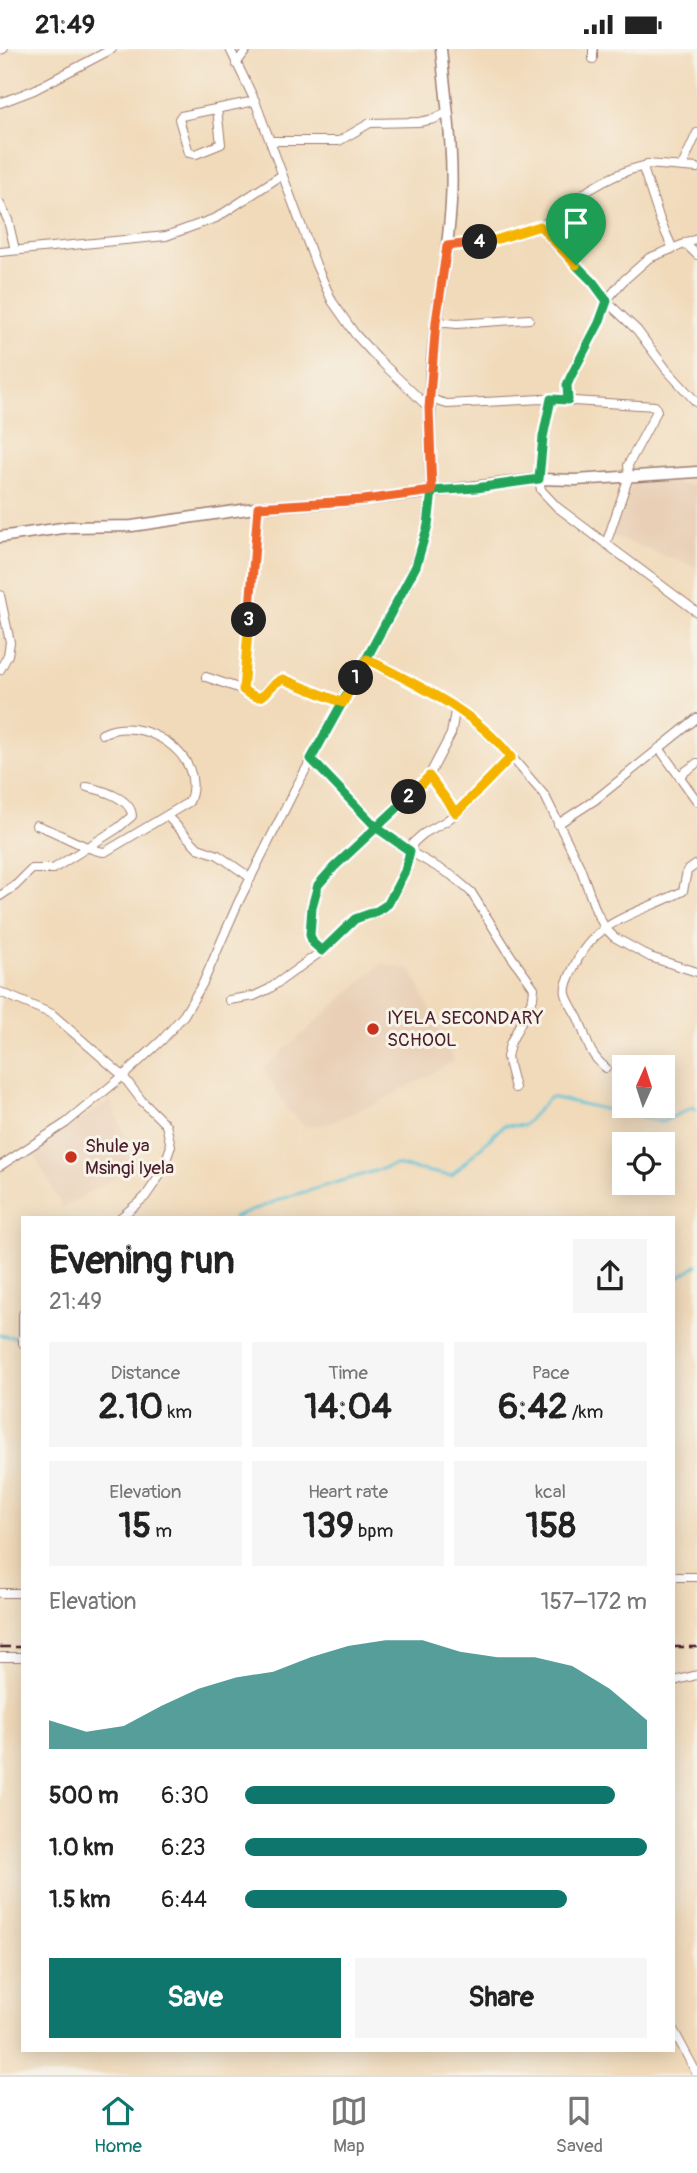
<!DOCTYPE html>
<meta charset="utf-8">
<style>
:root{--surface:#fff;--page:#f6f6f6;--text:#222;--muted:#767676;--line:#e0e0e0;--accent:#0f766e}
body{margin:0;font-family:Pangolin,sans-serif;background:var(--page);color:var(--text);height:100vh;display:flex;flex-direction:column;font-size:26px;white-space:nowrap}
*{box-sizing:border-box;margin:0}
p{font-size:23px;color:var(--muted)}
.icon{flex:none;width:38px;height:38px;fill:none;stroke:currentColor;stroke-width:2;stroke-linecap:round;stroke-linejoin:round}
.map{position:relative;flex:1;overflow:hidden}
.side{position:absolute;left:21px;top:1167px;width:654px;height:836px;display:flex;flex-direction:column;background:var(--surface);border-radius:0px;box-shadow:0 4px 18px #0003}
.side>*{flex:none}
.needle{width:46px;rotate:3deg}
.buttons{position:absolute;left:612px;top:1006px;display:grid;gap:14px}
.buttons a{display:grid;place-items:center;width:63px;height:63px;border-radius:0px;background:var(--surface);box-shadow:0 4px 18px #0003;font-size:35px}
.pin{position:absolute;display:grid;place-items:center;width:60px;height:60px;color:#fff;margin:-72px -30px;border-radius:50% 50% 50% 0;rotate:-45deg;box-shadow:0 0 7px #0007}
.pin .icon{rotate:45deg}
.km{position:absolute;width:35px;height:35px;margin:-18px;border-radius:50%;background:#222;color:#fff;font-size:19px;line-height:35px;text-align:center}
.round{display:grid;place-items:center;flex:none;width:74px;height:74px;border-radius:0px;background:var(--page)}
.head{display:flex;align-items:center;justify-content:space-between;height:119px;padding:0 28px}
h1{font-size:38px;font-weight:700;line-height:52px}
.metrics{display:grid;grid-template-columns:repeat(3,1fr);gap:10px;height:119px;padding:7px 28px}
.metrics div{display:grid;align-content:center;border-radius:0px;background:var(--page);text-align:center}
.metrics b{font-size:35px;font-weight:700}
.metrics small{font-size:19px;font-weight:400}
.metrics p{font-size:19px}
.chart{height:196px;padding:14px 28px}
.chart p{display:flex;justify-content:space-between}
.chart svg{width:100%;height:126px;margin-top:7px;fill:var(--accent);opacity:.7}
.primary-button{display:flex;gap:14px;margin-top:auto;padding:14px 28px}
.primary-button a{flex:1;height:80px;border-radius:0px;background:var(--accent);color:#fff;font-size:28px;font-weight:700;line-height:80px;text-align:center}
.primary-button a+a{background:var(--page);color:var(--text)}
ul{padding:0 28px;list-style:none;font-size:23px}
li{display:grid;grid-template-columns:112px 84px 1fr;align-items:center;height:52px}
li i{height:18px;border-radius:9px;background:var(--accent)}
.status{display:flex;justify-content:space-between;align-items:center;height:49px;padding:0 35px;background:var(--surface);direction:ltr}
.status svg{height:19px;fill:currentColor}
.dock{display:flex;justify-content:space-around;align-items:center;height:98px;border-top:2px solid var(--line);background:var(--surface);font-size:19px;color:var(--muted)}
.dock a{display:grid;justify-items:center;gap:4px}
.dock .selected{color:var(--accent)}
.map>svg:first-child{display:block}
.built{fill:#e9cfb6}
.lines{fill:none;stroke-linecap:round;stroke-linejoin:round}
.stream{stroke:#5bc3d8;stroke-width:2.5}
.minor-casing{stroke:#9e7c72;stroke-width:10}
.tertiary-casing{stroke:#9e7c72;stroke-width:13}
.minor{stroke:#fff;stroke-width:8}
.tertiary{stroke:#fff;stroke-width:10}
.rail{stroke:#4a1f2b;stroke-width:2.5;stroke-dasharray:10 5;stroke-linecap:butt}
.split-1-casing{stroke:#fff;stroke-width:14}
.split-2-casing{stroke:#fff;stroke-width:14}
.split-3-casing{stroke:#fff;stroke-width:14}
.split-4-casing{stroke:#fff;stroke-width:14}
.split-5-casing{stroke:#fff;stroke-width:14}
.split-1{stroke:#22a559;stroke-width:9}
.split-2{stroke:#22a559;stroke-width:9}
.split-3{stroke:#f5b400;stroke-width:9}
.split-4{stroke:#f0652b;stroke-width:9}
.split-5{stroke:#f5b400;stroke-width:9}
.poi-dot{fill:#c8321e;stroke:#f7f3e8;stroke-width:2.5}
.labels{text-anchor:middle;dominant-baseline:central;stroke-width:6;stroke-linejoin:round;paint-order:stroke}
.poi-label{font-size:19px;fill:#4a1f2b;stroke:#f7f3e8;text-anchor:start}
</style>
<div class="status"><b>21:49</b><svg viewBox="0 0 49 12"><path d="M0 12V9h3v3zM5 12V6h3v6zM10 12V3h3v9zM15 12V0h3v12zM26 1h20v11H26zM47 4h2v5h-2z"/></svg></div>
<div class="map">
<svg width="697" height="2026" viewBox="0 0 697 2026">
<rect width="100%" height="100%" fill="#f7f3e8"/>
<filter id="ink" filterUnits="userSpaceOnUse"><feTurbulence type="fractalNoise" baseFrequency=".0143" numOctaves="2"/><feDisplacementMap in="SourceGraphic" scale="14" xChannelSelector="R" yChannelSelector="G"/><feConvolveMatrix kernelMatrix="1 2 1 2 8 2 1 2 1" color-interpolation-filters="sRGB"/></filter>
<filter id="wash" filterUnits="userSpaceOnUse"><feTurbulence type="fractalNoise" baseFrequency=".00686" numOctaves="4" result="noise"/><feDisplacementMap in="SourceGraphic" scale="28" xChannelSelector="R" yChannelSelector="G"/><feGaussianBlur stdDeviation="1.57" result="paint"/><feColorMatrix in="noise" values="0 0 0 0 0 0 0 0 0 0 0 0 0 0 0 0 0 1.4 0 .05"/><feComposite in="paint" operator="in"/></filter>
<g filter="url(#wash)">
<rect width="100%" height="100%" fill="#f1daba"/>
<g class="built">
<polygon points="633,429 697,437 697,519 612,487"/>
<polygon points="382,914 411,921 454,1012 379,1053 327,1075 305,1078 287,1060 264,1019"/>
<polygon points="110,1052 138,1114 63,1159 32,1102"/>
</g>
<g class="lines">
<g class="stream">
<polyline points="233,1169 284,1149 395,1116 451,1127 504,1076 523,1077 550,1048 662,1073 693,1058 697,1061"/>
<polyline points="674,1231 697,1216"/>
<polyline points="0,1286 19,1289"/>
</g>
</g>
</g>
<g filter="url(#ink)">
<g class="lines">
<g class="minor-casing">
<g id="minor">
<polyline points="230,0 255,52 316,216 332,252 355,285 377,309 429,359"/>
<polyline points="0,1 3,0"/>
<polyline points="593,10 593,0"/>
<polyline points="236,15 247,0"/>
<polyline points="0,54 34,41 112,0"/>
<polyline points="217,60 221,95 196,105 189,104 179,70 181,67 255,52"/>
<polyline points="270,92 339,92 370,74 419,73 434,70 447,64"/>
<polyline points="682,117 697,84"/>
<polyline points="0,155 8,171 15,201"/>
<polyline points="539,177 593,233 606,252 637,281 666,320 697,354"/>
<polyline points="685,194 697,206"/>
<path d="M447,197C479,193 513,191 542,176C560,166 573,152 589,141C605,131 626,121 644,117"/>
<polyline points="672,198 660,171 643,119 647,115 697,119"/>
<polyline points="0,203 166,187 216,169 282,126"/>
<polyline points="436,273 457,275 529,270"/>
<polyline points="430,350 447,355 541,350 655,357 657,362 628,416 629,427 606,495"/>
<polyline points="551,350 543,388 539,430 541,441 557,458 697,563"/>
<polyline points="568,351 567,336 571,327 599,274 606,252 622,233 649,209 697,190"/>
<polyline points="0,546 10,593 8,606 0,621"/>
<polyline points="367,609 456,657 509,705 545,747 580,818 596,862 605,879 614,888 650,908 697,923"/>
<path d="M206,628L238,639L257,649C268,646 272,632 283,630L343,654"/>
<polyline points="243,641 259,458"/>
<polyline points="659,699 697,752"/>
<polyline points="311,710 377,779 402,798 451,826 471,843 511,907 534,939 533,949 510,995 507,1008 515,1039"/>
<polyline points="429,727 456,764"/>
<polyline points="679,727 697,714"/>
<polyline points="167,767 198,799 218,806 251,829"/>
<polyline points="558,775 595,751 697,669"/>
<path d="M36,776C54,781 90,803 105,803L189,753C209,706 141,664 102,685"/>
<path d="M0,847L15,837L32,820H53L118,779L132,767C131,749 102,741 87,738"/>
<polyline points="322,902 315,896 310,886 311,858 319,836 334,818 414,744 429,727 451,685 456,657"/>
<polyline points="0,943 52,965 123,1027 142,1052 166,1076 171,1097 161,1125 145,1148 120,1169"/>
<polyline points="229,951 254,947 269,940 322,902 355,870 377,862 388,855 405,822 413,794 423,785 446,772 462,760 511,708"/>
<path d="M606,1019C586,1003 588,990 578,969C574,961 568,953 566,945C564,936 570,927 573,920C595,868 640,865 683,842L687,822L697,815"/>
<path d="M0,1117L66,1074L123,1027L162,991L184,966L203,934L238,854L294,742L409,532C423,502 428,473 432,442"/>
<polyline points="23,1265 23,1294"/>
<polyline points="674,1528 697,1528"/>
<polyline points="0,1544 23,1544"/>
<polyline points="0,1608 23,1608"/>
<polyline points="674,1632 697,1626"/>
<polyline points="674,1982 697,2025"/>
</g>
</g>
<g class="tertiary-casing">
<g id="tertiary">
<path d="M432,442C430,399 428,356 432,314C436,260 448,208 451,154C454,102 446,52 441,0"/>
<polyline points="0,488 69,478 132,477 262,458 364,451 539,430 576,431 697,423"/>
</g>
</g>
<use href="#minor" class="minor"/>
<use href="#tertiary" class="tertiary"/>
<g class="rail">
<polyline points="0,1598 23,1598"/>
<polyline points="674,1598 697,1598"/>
</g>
</g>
</g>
<g class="lines" filter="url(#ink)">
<g class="split-1-casing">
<polyline id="split-1" points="356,629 416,517 428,476 432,442 476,439 539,430 543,388 551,350 568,351 567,336 571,327 599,274 607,252 593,233 576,216"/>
</g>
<g class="split-2-casing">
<polyline id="split-2" points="356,629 311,710 377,779 410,802 405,822 388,855 377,862 355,870 322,902 313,894 310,886 312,858 318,836 334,818 409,748"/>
</g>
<g class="split-3-casing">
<path id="split-3" d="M249,571L243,641C269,659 263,637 283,630L343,654L367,610C419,637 473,661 511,708L456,764L429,727L409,748"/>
</g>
<g class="split-4-casing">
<polyline id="split-4" points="249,571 258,458 364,451 432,442 429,359 436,273 447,197 480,193"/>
</g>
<g class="split-5-casing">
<polyline id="split-5" points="480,193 495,191 540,177 576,216"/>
</g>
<use href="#split-1" class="split-1"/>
<use href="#split-2" class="split-2"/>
<use href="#split-3" class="split-3"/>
<use href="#split-4" class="split-4"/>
<use href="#split-5" class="split-5"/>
</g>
<g class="poi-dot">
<circle cx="373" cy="980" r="7"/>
<circle cx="71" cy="1108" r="7"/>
</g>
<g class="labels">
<g class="poi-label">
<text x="387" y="969">IYELA SECONDARY<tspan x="387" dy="22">SCHOOL</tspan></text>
<text x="85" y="1097">Shule ya<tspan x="85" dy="22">Msingi Iyela</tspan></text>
</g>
</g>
</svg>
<div class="buttons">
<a><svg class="needle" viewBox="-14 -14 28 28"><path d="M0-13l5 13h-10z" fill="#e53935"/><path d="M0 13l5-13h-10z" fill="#767676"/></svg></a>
<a><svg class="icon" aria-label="locate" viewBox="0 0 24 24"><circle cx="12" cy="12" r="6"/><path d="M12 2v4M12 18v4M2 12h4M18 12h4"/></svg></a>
</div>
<div class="pin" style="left:576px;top:216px;background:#1e9e55"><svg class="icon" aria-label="arrive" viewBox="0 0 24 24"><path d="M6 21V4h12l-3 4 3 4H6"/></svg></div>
<b class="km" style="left:356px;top:629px">1</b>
<b class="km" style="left:409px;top:748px">2</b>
<b class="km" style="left:249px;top:571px">3</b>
<b class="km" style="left:480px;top:193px">4</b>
<section class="side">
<div class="head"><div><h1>Evening run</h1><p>21:49</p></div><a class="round"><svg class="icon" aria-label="share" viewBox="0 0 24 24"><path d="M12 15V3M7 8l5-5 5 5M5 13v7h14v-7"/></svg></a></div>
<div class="metrics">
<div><p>Distance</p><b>2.10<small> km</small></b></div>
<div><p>Time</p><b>14:04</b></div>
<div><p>Pace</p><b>6:42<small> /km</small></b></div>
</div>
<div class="metrics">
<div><p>Elevation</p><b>15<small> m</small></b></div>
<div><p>Heart rate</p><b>139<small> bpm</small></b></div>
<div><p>kcal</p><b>158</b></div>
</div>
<div class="chart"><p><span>Elevation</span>157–172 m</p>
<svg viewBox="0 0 160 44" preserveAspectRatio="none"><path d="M0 44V34L10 38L20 36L30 29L40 23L50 19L60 17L70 12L80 8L90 6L100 6L110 10L120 12L130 12L140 15L150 23L160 34V44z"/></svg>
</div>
<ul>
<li><b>500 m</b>6:30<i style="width:92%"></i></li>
<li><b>1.0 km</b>6:23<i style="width:100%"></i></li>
<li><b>1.5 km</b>6:44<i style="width:80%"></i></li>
</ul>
<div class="primary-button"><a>Save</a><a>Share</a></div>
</section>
</div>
<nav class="dock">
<a class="selected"><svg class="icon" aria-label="home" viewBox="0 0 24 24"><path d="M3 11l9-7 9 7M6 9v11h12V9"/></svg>Home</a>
<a><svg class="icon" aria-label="map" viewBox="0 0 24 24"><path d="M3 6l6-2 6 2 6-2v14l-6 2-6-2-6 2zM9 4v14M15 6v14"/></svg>Map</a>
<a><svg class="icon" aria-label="saved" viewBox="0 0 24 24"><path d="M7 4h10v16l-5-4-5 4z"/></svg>Saved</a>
</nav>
